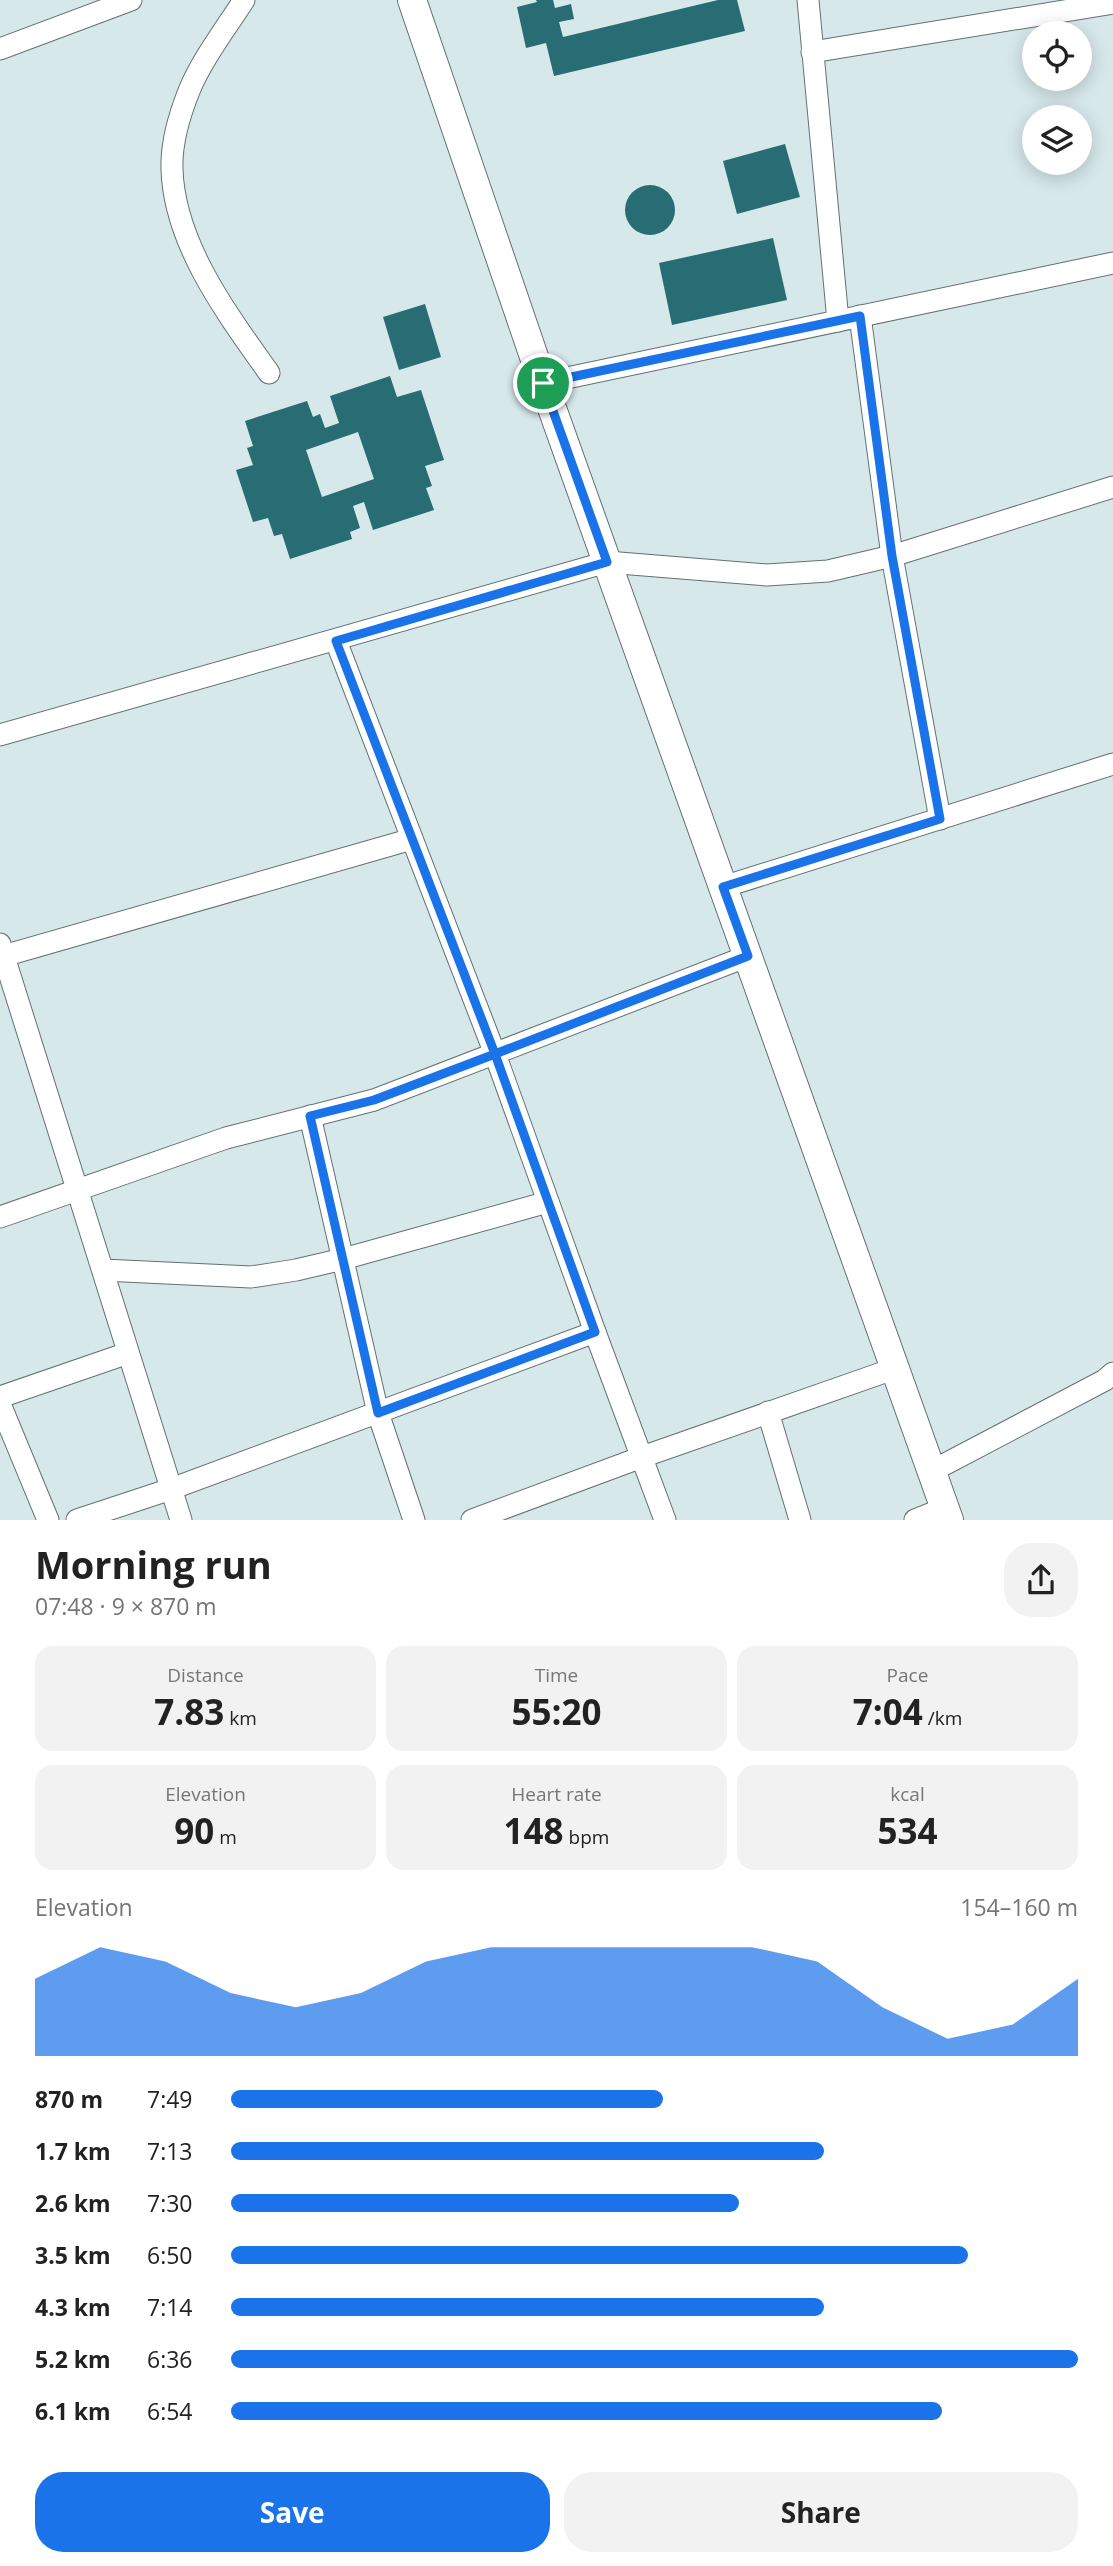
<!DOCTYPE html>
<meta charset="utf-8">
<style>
:root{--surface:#fff;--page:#f2f2f2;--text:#222;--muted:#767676;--accent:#1a73e8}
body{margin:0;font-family:"Open Sans",sans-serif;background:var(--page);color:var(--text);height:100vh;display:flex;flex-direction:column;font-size:26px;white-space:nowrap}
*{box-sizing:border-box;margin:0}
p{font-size:23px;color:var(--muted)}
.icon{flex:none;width:38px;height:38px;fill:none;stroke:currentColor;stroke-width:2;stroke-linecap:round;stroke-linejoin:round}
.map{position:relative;height:1520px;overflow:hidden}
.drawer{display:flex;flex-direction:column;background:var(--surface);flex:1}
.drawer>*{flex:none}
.tools{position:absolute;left:1022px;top:21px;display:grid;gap:14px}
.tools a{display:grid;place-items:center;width:70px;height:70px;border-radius:50%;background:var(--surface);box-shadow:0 4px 18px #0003;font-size:35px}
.pin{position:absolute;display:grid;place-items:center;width:60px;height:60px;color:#fff;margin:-30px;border:4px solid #fff;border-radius:50%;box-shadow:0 2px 7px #0007}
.round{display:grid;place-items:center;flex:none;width:74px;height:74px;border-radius:28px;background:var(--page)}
.head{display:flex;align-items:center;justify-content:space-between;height:119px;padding:0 35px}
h1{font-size:38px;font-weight:700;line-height:52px}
.figures{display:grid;grid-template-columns:repeat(3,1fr);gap:10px;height:119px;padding:7px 35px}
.figures div{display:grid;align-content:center;border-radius:18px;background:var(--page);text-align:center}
.figures b{font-size:35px;font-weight:700}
.figures small{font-size:19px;font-weight:400}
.figures p{font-size:19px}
.chart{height:196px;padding:14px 35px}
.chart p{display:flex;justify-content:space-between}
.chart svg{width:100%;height:126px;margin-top:7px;fill:var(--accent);opacity:.7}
.button{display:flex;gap:14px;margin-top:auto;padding:14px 35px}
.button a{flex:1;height:80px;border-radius:28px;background:var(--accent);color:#fff;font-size:28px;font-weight:700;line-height:80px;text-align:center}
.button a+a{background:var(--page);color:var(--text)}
ul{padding:0 35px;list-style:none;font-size:23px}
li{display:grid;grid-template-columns:112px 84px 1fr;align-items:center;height:52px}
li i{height:18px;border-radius:9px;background:var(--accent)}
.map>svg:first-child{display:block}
.building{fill:#286c74;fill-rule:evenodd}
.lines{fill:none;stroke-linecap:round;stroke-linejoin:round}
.street-casing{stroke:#627173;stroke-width:23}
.secondary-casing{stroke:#627173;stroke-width:30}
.street{stroke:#fff;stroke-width:21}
.secondary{stroke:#fff;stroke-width:28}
.route-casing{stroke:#fff;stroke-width:14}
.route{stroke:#1a73e8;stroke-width:9}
</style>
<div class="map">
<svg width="1113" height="1520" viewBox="0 0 1113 1520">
<rect width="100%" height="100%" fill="#d7e8ea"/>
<g class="building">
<polygon points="536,0 553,0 555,8 571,4 574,19 559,22 563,37 718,0 737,0 745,31 554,76 546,43 526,48 517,7 537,2"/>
<polygon points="785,144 800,197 737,214 723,161"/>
<circle cx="650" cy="210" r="25"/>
<polygon points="773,238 787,300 672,325 659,263"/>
<polygon points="425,304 441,357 399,370 383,317"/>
<path d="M390,376L397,397L421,390L444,460L425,466L432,486L426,488L434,510L373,530L364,502L353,506L360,528L350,532L352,539L290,559L282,534L274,536L268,518L253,522L236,470L253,465L247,448L253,446L245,421L307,401L313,417L320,414L325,428L339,423L330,396ZM358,432L374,479L322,497L306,450Z"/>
</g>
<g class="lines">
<g class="street-casing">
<g id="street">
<path d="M244,0C226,28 201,61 189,91C179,116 171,142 172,169C174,244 228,315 269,373"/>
<polyline points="808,0 838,321"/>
<polyline points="0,49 131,0"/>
<polyline points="812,52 1113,3"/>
<polyline points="860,316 892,556 940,819"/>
<polyline points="543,383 1113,263"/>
<polyline points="336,641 495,1054 595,1332 665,1520"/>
<polyline points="0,735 607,562 767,575 828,571 892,556 1113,487"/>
<polyline points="723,887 1113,764"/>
<polyline points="0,944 181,1520"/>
<polyline points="0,957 412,839"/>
<polyline points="310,1116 378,1413 414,1520"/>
<polyline points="0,1217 226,1138 374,1100 748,956"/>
<polyline points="103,1270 251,1277 296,1270 343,1259 548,1202"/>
<polyline points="0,1397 128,1353"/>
<polyline points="0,1404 48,1520"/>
<polyline points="768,1412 800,1520"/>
<polyline points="932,1471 1105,1380 1113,1373"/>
<polyline points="77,1520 171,1489 595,1332"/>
<polyline points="472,1520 642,1457 896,1368"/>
<polyline points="915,1520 945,1508"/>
</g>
</g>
<g class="secondary-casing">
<polyline id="secondary" points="412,0 543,383 949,1520"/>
</g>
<use href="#street" class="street"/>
<use href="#secondary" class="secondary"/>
</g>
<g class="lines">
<g class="route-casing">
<polyline id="route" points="543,383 607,562 336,641 495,1054 374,1100 310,1116 378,1413 595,1332 495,1054 748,956 723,887 940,819 892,556 860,316 543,383"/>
</g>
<use href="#route" class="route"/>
</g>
</svg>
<div class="tools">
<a><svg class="icon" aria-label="locate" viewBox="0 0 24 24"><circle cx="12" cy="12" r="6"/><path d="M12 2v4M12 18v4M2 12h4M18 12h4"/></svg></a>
<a><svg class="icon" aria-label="layers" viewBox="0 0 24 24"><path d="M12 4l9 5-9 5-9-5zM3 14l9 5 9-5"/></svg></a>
</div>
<div class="pin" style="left:543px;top:383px;background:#1e9e55"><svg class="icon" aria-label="arrive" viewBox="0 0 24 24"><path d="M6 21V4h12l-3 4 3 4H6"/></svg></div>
</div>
<section class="drawer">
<div class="head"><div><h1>Morning run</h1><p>07:48 · 9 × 870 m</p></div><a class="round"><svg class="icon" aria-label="share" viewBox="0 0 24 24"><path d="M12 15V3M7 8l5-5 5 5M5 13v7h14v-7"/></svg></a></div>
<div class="figures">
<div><p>Distance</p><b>7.83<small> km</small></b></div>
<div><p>Time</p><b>55:20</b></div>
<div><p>Pace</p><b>7:04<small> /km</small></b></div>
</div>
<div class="figures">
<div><p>Elevation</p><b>90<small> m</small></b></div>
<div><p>Heart rate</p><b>148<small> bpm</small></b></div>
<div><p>kcal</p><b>534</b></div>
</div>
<div class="chart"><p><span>Elevation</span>154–160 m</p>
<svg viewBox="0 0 160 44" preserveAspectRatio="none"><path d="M0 44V17L10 6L20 11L30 22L40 27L50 22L60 11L70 6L80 6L90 6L100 6L110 6L120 11L130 27L140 38L150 33L160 17V44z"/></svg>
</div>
<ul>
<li><b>870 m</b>7:49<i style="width:51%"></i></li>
<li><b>1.7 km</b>7:13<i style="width:70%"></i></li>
<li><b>2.6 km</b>7:30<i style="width:60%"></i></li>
<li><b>3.5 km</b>6:50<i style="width:87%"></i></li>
<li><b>4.3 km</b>7:14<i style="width:70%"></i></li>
<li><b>5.2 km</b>6:36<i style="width:100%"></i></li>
<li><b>6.1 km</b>6:54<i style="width:84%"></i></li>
</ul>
<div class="button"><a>Save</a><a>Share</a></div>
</section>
